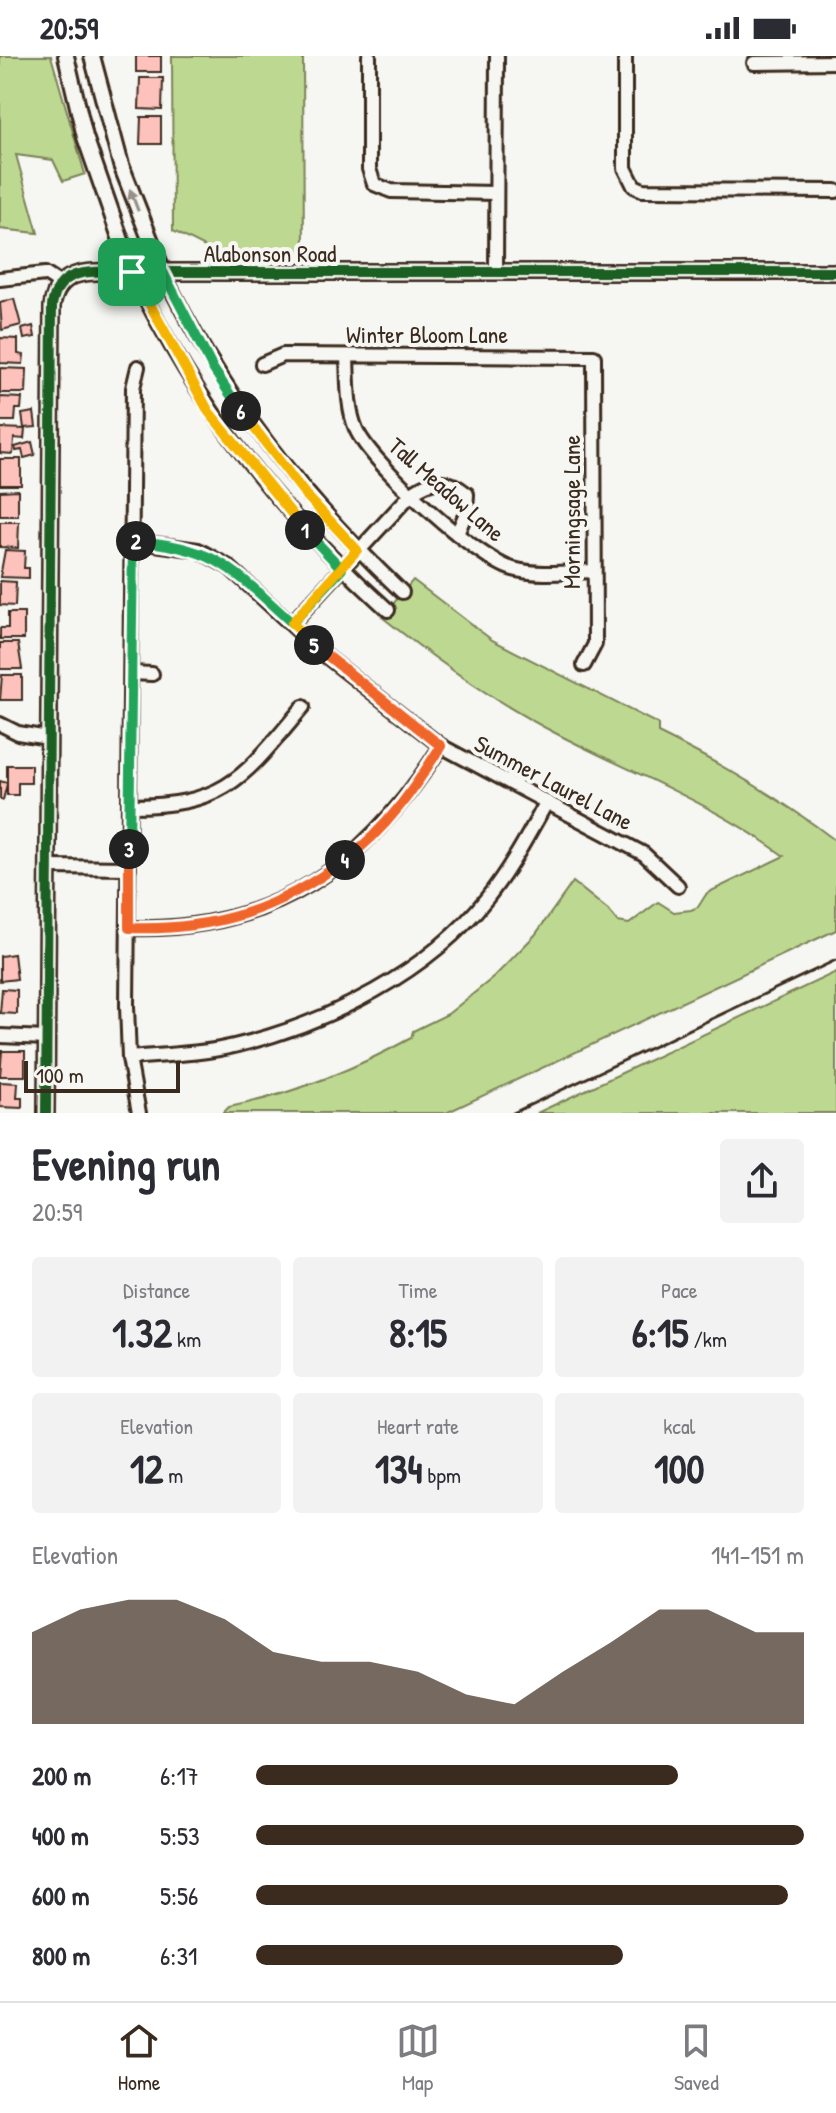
<!DOCTYPE html>
<meta charset="utf-8">
<style>
:root{--surface:#fff;--page:#f2f2f3;--text:#2b2b33;--muted:#7c7c81;--line:#e1e1e2;--accent:#3b2a1e}
body{margin:0;font-family:"Patrick Hand",sans-serif;background:var(--page);color:var(--text);height:100vh;display:flex;flex-direction:column;font-size:30px;white-space:nowrap}
*{box-sizing:border-box;margin:0}
p{font-size:26px;color:var(--muted)}
.icon{flex:none;width:44px;height:44px;fill:none;stroke:currentColor;stroke-width:2;stroke-linecap:round;stroke-linejoin:round}
.map{position:relative;height:1057px;overflow:hidden}
.sheet{display:flex;flex-direction:column;background:var(--surface);flex:1}
.sheet>*{flex:none}
.scale{position:absolute;left:24px;bottom:20px;width:156px;box-sizing:border-box;padding-left:8px;border:4px solid #3b2a1e;border-top:0;font-size:22px;line-height:28px;white-space:nowrap;color:#3b2a1e;-webkit-text-stroke:6px #f6f6f2;paint-order:stroke}
.pin{position:absolute;display:grid;place-items:center;width:68px;height:68px;color:#fff;margin:-34px;border-radius:16px;box-shadow:0 4px 12px #0006}
.km{position:absolute;width:40px;height:40px;margin:-20px;border-radius:50%;background:#222;color:#fff;font-size:22px;line-height:40px;text-align:center}
.round{display:grid;place-items:center;flex:none;width:84px;height:84px;border-radius:8px;background:var(--page)}
.overview{display:flex;align-items:center;justify-content:space-between;height:136px;padding:0 32px}
h1{font-size:44px;font-weight:700;line-height:60px}
.metrics{display:grid;grid-template-columns:repeat(3,1fr);gap:12px;height:136px;padding:8px 32px}
.metrics div{display:grid;align-content:center;border-radius:8px;background:var(--page);text-align:center}
.metrics b{font-size:40px;font-weight:700}
.metrics small{font-size:22px;font-weight:400}
.metrics p{font-size:22px}
.chart{height:224px;padding:16px 32px}
.chart p{display:flex;justify-content:space-between}
.chart svg{width:100%;height:144px;margin-top:8px;fill:var(--accent);opacity:.7}
ul{padding:0 32px;list-style:none;font-size:26px}
li{display:grid;grid-template-columns:128px 96px 1fr;align-items:center;height:60px}
li i{height:20px;border-radius:10px;background:var(--accent)}
.status{display:flex;justify-content:space-between;align-items:center;height:56px;padding:0 40px;background:var(--surface);direction:ltr}
.status svg{height:22px;fill:currentColor}
.menu{display:flex;justify-content:space-around;align-items:center;height:112px;border-top:2px solid var(--line);background:var(--surface);font-size:22px;color:var(--muted)}
.menu a{display:grid;justify-items:center;gap:4px}
.menu .on{color:var(--accent)}
.map>svg:first-child{display:block}
.green{fill:#bdd991;stroke:#7c8258;stroke-width:2}
.building{fill:#fec2bd;stroke:#3b2a1e;stroke-width:2}
.lines{fill:none;stroke-linecap:round;stroke-linejoin:round}
.minor-casing{stroke:#3b2a1e;stroke-width:18}
.tertiary-casing{stroke:#3b2a1e;stroke-width:20}
.minor{stroke:#f6f6f2;stroke-width:12}
.tertiary{stroke:#f6f6f2;stroke-width:14}
.rail{stroke:#3b2a1e;stroke-width:3}
.cycleway-casing{stroke:#f6f6f2;stroke-width:15}
.cycleway{stroke:#1b5e20;stroke-width:10}
.oneway{fill:#989088}
.split-1-casing{stroke:#fff;stroke-width:16}
.split-2-casing{stroke:#fff;stroke-width:16}
.split-3-casing{stroke:#fff;stroke-width:16}
.split-4-casing{stroke:#fff;stroke-width:16}
.split-5-casing{stroke:#fff;stroke-width:16}
.split-6-casing{stroke:#fff;stroke-width:16}
.split-7-casing{stroke:#fff;stroke-width:16}
.split-1{stroke:#f5b400;stroke-width:10}
.split-2{stroke:#22a559;stroke-width:10}
.split-3{stroke:#22a559;stroke-width:10}
.split-4{stroke:#f0652b;stroke-width:10}
.split-5{stroke:#f0652b;stroke-width:10}
.split-6{stroke:#f5b400;stroke-width:10}
.split-7{stroke:#22a559;stroke-width:10}
.labels{text-anchor:middle;dominant-baseline:central;stroke-width:8;stroke-linejoin:round;paint-order:stroke}
.street-label{font-size:24px;fill:#3b2a1e;stroke:#f6f6f2}
</style>
<div class="status"><b>20:59</b><svg viewBox="0 0 49 12"><path d="M0 12V9h3v3zM5 12V6h3v6zM10 12V3h3v9zM15 12V0h3v12zM26 1h20v11H26zM47 4h2v5h-2z"/></svg></div>
<div class="map">
<svg width="836" height="1057" viewBox="0 0 836 1057">
<rect width="100%" height="100%" fill="#f6f6f2"/>
<filter id="ink" filterUnits="userSpaceOnUse"><feTurbulence type="fractalNoise" baseFrequency=".0125" numOctaves="2"/><feDisplacementMap in="SourceGraphic" scale="16" xChannelSelector="R" yChannelSelector="G"/><feConvolveMatrix kernelMatrix="1 2 1 2 8 2 1 2 1" color-interpolation-filters="sRGB"/></filter>
<g filter="url(#ink)">
<g class="green">
<polygon points="0,0 51,0 85,118 63,125 53,104 16,99 38,177 0,173"/>
<polygon points="172,0 303,0 304,202 229,203 173,175"/>
<path d="M413,524L492,584L658,668V677C722,708 780,742 836,785V874L446,1057H223L229,1051C295,1038 353,1014 411,982L413,975L448,958L494,921L535,879L573,826L608,854L618,866L629,868L658,846L674,856L691,854L698,851L707,837L784,800C716,749 635,718 559,679C496,647 438,606 382,561Z"/>
<polygon points="836,916 836,1057 537,1057"/>
</g>
<g class="building">
<rect x="136" y="0" width="25" height="16"/>
<polygon points="140,22 163,22 162,54 139,53"/>
<polygon points="141,61 161,61 161,88 140,88"/>
<polygon points="14,243 21,269 2,274 0,247"/>
<polygon points="33,270 35,281 24,283 22,273"/>
<polygon points="0,282 18,283 18,298 24,299 23,308 0,307"/>
<polygon points="0,312 27,313 26,337 0,337"/>
<polygon points="0,341 22,342 21,353 16,353 15,365 0,365"/>
<polygon points="34,356 36,371 24,372 22,358"/>
<polygon points="0,372 25,373 24,383 14,382 13,398 0,397"/>
<polygon points="32,386 35,399 24,402 22,394 16,395 15,391"/>
<rect x="0" y="403" width="21" height="26"/>
<polygon points="18,434 18,460 0,460 0,435"/>
<polygon points="0,466 19,466 18,492 0,491"/>
<polygon points="5,494 25,495 24,512 29,512 29,522 0,521"/>
<polygon points="0,525 16,526 15,550 0,549"/>
<polygon points="8,557 24,557 24,583 0,583 0,572 8,572"/>
<polygon points="0,587 18,587 22,613 0,613"/>
<polygon points="2,619 22,619 22,644 0,644"/>
<polygon points="7,709 31,709 31,727 18,727 18,739 7,739 7,728 3,744 0,743 0,725 7,727"/>
<polygon points="14,898 17,923 0,925 0,900"/>
<polygon points="2,933 17,934 17,958 0,957"/>
<polygon points="2,995 25,995 25,1020 0,1020"/>
<polygon points="0,1026 18,1027 17,1042 22,1042 22,1052 0,1051"/>
</g>
<g class="lines">
<g class="minor-casing">
<g id="minor">
<polyline points="369,0 369,113 374,128 391,135 496,137"/>
<polyline points="625,0 625,112 634,130 643,134 836,135"/>
<polyline points="754,7 836,6"/>
<path d="M132,216C199,353 275,452 388,554"/>
<path d="M163,216C222,340 303,442 402,536"/>
<polyline points="496,217 497,0"/>
<polyline points="0,223 45,218 59,227"/>
<path d="M347,301C348,323 347,352 356,373C371,408 477,503 513,513C538,520 567,516 592,515"/>
<polyline points="262,308 283,299 594,301 595,588 584,609"/>
<polyline points="138,311 133,332 127,950 129,1002 139,1057"/>
<polyline points="133,485 198,494 229,511 322,597 441,690 644,798 678,830"/>
<path d="M292,567L413,436C434,422 447,422 467,438L466,457L457,478"/>
<polyline points="132,617 152,618"/>
<polyline points="0,668 18,677 48,682"/>
<path d="M130,750C227,750 244,721 303,651"/>
<polyline points="49,811 129,812"/>
<path d="M129,872C273,877 367,809 441,690"/>
<polyline points="0,980 47,982"/>
<path d="M129,1002C165,999 203,998 238,989C328,967 429,916 487,842C510,813 527,781 545,749"/>
</g>
</g>
<g class="tertiary-casing">
<g id="tertiary">
<polyline points="66,0 85,81 132,216"/>
<polyline points="92,0 121,109 163,216"/>
<path d="M46,1057L52,250C58,207 99,217 132,216H836"/>
</g>
</g>
<use href="#minor" class="minor"/>
<use href="#tertiary" class="tertiary"/>
<polyline class="rail" points="513,1057 836,904"/>
<g class="cycleway-casing">
<path id="cycleway" d="M46,1057L52,250C58,207 99,217 132,216H836"/>
</g>
<use href="#cycleway" class="cycleway"/>
</g>
<defs><path id="oneway-solid" d="M-6-.8H1V-3.2L6.5 0L1 3.2V.8H-6Z" transform="scale(2)"/></defs>
<use class="oneway" href="#oneway-solid" transform="translate(134 144) rotate(-111)"/>
</g>
<g class="lines" filter="url(#ink)">
<g class="split-1-casing">
<polyline id="split-1" points="132,216 209,356 305,474"/>
</g>
<g class="split-2-casing">
<path id="split-2" d="M136,485C218,491 234,515 292,567L342,513L305,474"/>
</g>
<g class="split-3-casing">
<polyline id="split-3" points="129,793 133,485 136,485"/>
</g>
<g class="split-4-casing">
<path id="split-4" d="M129,793V872C213,875 278,854 345,804"/>
</g>
<g class="split-5-casing">
<path id="split-5" d="M314,589L441,690C414,733 387,773 345,804"/>
</g>
<g class="split-6-casing">
<polyline id="split-6" points="241,355 305,438 357,494 292,567 314,589"/>
</g>
<g class="split-7-casing">
<polyline id="split-7" points="132,216 163,216 212,311 241,355"/>
</g>
<use href="#split-1" class="split-1"/>
<use href="#split-2" class="split-2"/>
<use href="#split-3" class="split-3"/>
<use href="#split-4" class="split-4"/>
<use href="#split-5" class="split-5"/>
<use href="#split-6" class="split-6"/>
<use href="#split-7" class="split-7"/>
</g>
<g class="labels">
<g class="street-label">
<text x="270" y="197">Alabonson Road</text>
<text x="427" y="278">Winter Bloom Lane</text>
<text transform="translate(447 433) rotate(41)">Tall Meadow Lane</text>
<text transform="translate(571 456) rotate(-90)">Morningsage Lane</text>
<text transform="translate(554 726) rotate(28)">Summer Laurel Lane</text>
</g>
</g>
</svg>
<div class="scale">100 m</div>
<div class="pin" style="left:132px;top:216px;background:#1e9e55"><svg class="icon" aria-label="arrive" viewBox="0 0 24 24"><path d="M6 21V4h12l-3 4 3 4H6"/></svg></div>
<b class="km" style="left:305px;top:474px">1</b>
<b class="km" style="left:136px;top:485px">2</b>
<b class="km" style="left:129px;top:793px">3</b>
<b class="km" style="left:345px;top:804px">4</b>
<b class="km" style="left:314px;top:589px">5</b>
<b class="km" style="left:241px;top:355px">6</b>
</div>
<section class="sheet">
<div class="overview"><div><h1>Evening run</h1><p>20:59</p></div><a class="round"><svg class="icon" aria-label="share" viewBox="0 0 24 24"><path d="M12 15V3M7 8l5-5 5 5M5 13v7h14v-7"/></svg></a></div>
<div class="metrics">
<div><p>Distance</p><b>1.32<small> km</small></b></div>
<div><p>Time</p><b>8:15</b></div>
<div><p>Pace</p><b>6:15<small> /km</small></b></div>
</div>
<div class="metrics">
<div><p>Elevation</p><b>12<small> m</small></b></div>
<div><p>Heart rate</p><b>134<small> bpm</small></b></div>
<div><p>kcal</p><b>100</b></div>
</div>
<div class="chart"><p><span>Elevation</span>141–151 m</p>
<svg viewBox="0 0 160 44" preserveAspectRatio="none"><path d="M0 44V16L10 9L20 6L30 6L40 12L50 22L60 25L70 25L80 28L90 35L100 38L110 28L120 19L130 9L140 9L150 16L160 16V44z"/></svg>
</div>
<ul>
<li><b>200 m</b>6:17<i style="width:77%"></i></li>
<li><b>400 m</b>5:53<i style="width:100%"></i></li>
<li><b>600 m</b>5:56<i style="width:97%"></i></li>
<li><b>800 m</b>6:31<i style="width:67%"></i></li>
</ul>
</section>
<nav class="menu">
<a class="on"><svg class="icon" aria-label="home" viewBox="0 0 24 24"><path d="M3 11l9-7 9 7M6 9v11h12V9"/></svg>Home</a>
<a><svg class="icon" aria-label="map" viewBox="0 0 24 24"><path d="M3 6l6-2 6 2 6-2v14l-6 2-6-2-6 2zM9 4v14M15 6v14"/></svg>Map</a>
<a><svg class="icon" aria-label="saved" viewBox="0 0 24 24"><path d="M7 4h10v16l-5-4-5 4z"/></svg>Saved</a>
</nav>
